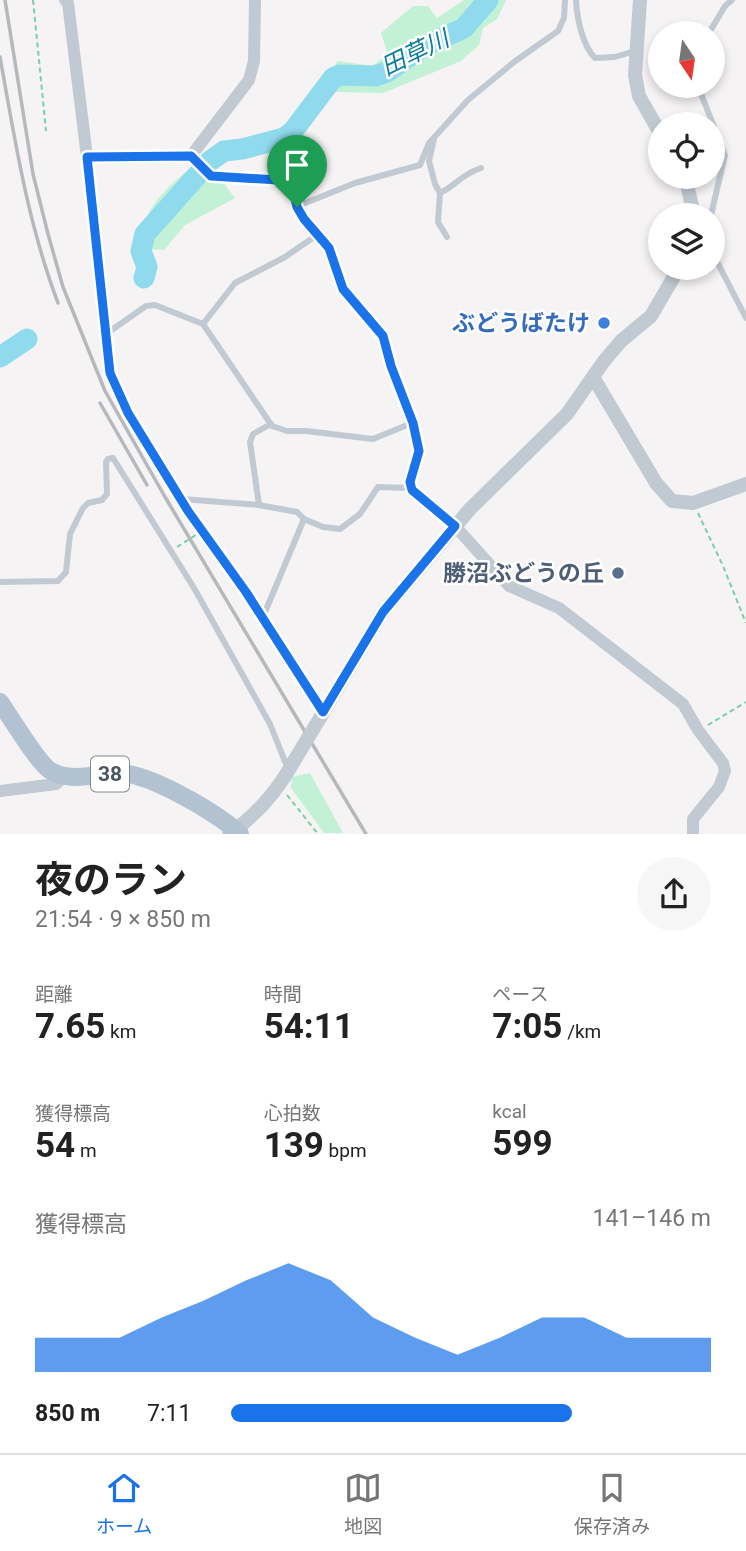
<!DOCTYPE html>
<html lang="ja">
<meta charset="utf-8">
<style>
:root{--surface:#fff;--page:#f6f6f6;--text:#222;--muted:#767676;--line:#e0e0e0;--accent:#1a73e8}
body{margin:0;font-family:Roboto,"Noto Sans JP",sans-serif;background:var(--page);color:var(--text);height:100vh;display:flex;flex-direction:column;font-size:26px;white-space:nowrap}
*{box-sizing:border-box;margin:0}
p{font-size:23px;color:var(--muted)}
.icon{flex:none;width:38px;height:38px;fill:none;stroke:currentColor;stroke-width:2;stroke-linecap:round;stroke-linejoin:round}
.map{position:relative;height:834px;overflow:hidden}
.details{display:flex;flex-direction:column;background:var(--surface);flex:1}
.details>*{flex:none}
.needle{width:46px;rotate:167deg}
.tools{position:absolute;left:648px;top:21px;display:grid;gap:14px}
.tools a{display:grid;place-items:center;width:77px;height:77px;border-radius:50%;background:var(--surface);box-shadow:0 4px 10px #0003;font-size:35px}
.pin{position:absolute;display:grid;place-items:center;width:60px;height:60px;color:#fff;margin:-72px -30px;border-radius:50% 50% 50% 0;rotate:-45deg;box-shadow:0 0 7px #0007}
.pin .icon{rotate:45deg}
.round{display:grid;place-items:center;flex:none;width:74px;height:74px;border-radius:37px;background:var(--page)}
.headline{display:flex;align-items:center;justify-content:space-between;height:119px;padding:0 35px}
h1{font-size:38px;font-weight:700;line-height:52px}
.stats{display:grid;grid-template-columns:repeat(3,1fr);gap:10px;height:119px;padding:7px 35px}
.stats div{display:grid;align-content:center}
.stats b{font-size:35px;font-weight:700}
.stats small{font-size:19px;font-weight:400}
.stats p{font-size:19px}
.chart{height:196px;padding:14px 35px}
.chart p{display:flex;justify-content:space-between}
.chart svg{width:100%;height:126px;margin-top:7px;fill:var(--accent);opacity:.7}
ul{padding:0 35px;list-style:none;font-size:23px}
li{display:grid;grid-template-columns:112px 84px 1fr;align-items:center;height:52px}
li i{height:18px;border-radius:9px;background:var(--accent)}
.tabs{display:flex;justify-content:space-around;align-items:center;height:98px;border-top:2px solid var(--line);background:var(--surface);font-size:19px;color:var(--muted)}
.tabs a{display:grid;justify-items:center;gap:4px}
.tabs .selected{color:var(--accent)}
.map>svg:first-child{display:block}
.green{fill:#c3f1d5}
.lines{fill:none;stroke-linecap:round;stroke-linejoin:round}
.river{stroke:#90daee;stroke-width:21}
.path{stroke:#7ad0a6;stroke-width:2;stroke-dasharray:5 3.5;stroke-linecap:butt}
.service{stroke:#c1cad2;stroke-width:6}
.minor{stroke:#c1cad2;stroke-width:12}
.tertiary{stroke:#c1cad2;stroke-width:14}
.primary{stroke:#b3c2d1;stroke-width:18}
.rail{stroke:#b5b8bd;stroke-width:3.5}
.path-bridge{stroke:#7ad0a6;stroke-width:2;stroke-dasharray:5 3.5;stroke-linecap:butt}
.tertiary-bridge{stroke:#c1cad2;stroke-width:14}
.route-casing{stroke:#fff;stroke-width:14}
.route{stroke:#1a73e8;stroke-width:9}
.shop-dot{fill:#3f7fe0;stroke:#fff;stroke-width:2.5}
.service-dot{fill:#5c6f8a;stroke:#fff;stroke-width:2.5}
.labels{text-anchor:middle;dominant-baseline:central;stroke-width:5;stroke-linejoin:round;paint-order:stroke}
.shield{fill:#fff;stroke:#808990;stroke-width:2}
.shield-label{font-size:21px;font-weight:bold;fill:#4a5661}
.shop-label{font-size:23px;font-weight:bold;fill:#366cbe;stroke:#fff;text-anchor:end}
.service-label{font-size:23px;font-weight:bold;fill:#4e5e75;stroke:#fff;text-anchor:end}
.water-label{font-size:24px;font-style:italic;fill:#0c7c9b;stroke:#fff}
</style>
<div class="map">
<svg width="746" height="834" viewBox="0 0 746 834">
<rect width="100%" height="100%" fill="#f5f3f3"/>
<g class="green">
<polygon points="464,0 506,0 497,19 483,28 479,45 461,61 383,93 335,92 326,77 338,61 372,66 388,54 381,33 413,6 428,6 437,18"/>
<path d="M193,167L208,180H221L235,198L185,225L164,250L152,249L146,246C145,239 142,230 144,224C151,202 175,179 193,167Z"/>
<polygon points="310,773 343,833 324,833 291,788 292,777"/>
</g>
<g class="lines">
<g class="river">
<polyline points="144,278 147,267 141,251 145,234 210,161 224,151 242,149 284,138 293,131 333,78 340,75 375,76 387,72 423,47 464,28 488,0"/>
<polyline points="0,357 27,339"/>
</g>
<g class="path">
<polyline points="33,0 46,131"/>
<polyline points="698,513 723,566 746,623"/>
<polyline points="708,725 746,702"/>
<polyline points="287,795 318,834"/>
</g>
<g class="service">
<path d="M576,0C577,18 582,45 595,58L615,57L635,51"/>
<polyline points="709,33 725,6 732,0"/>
<polyline points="698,86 725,155 711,215"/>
<path d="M434,139L429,161L435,184L440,193C457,185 460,175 481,168"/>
<polyline points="440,193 438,222 447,237"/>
<polyline points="298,206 355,183 420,165 429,143 468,100 514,62 558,31 564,18 565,0"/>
<polyline points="712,252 746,318"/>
<polyline points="203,324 235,283 285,257 317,235"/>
<polyline points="106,334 146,306 155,305 203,324 272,426 287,431 306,431 373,439 412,423"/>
<polyline points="182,499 259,505 297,512 304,519 323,527 340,529 360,514 378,487 410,488"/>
<polyline points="259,505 250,442 253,434 271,424"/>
<polyline points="0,582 58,581 66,572 70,534 83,508 88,503 102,500 107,494 106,462 108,459 113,458 194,588 270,724 288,769"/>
<polyline points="263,617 304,519"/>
</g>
<g class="minor">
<polyline points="65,0 68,3 87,157 110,373 128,413 188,511 246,592 323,712"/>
<polyline points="191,156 249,80 254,61 255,0"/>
<polyline points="87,157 191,156 211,176 278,180 288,183 304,219 329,248 343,289 383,336 391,366 413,423 419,451 410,482 412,490 455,526 509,586 559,608 683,704 698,730 723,763 725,771 719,787 693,819 693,834"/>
<polyline points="0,791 56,784 65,776"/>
</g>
<g class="tertiary">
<polyline points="640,0 635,75 639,96 660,133"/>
<polyline points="684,177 687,184 694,215"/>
<polyline points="593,377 656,483 672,501 693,503 746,484"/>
<polyline points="320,718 383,612 470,509 567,414 604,361 621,341 651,316 679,268"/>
<path d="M229,834C257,815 278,790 294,761"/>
</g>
<path class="primary" d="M0,702C10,716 39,765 51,771C72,783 98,773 120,773C151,774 217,813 240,834"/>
<g class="rail">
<polyline points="5,0 33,174 48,234 63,287 105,391 165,497 366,834"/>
<path d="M0,57C15,141 28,224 58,303"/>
<polyline points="100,403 147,485"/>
</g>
<polyline class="path-bridge" points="177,547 199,533"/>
<polyline class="tertiary-bridge" points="294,761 320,718"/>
</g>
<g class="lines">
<g class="route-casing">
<polygon id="route" points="191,156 211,176 278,180 288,183 293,191 297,207 304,219 329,248 343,289 383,336 391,366 413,423 419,451 410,482 412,490 455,526 383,612 323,712 246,592 188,511 128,413 110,373 87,157"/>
</g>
<use href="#route" class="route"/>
</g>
<circle class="shop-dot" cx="604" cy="323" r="7"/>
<circle class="service-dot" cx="618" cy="573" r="7"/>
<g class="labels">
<rect class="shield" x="91" y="756.5" width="38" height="35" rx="5"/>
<g class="shield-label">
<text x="110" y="774">38</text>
</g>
<g class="shop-label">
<text x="590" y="323">ぶどうばたけ</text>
</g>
<g class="service-label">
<text x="604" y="573">勝沼ぶどうの丘</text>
</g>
<g class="water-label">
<text transform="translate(415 53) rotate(-26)">田草川</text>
</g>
</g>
</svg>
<div class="tools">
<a><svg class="needle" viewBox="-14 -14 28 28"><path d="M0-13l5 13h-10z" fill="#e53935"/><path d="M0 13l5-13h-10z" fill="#767676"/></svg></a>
<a><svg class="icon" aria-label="locate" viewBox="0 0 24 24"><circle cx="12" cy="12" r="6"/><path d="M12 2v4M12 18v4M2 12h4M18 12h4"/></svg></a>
<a><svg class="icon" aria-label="layers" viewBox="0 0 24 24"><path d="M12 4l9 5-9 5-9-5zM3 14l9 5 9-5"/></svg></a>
</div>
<div class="pin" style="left:297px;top:207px;background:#1e9e55"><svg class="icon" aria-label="arrive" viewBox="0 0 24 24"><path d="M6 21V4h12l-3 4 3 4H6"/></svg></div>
</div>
<section class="details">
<div class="headline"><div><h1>夜のラン</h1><p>21:54 · 9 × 850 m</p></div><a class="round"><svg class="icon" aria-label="share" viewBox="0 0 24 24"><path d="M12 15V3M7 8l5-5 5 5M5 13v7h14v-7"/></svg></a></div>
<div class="stats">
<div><p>距離</p><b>7.65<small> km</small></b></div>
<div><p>時間</p><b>54:11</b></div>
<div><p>ペース</p><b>7:05<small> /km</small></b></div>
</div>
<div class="stats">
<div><p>獲得標高</p><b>54<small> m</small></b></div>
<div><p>心拍数</p><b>139<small> bpm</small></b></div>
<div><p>kcal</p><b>599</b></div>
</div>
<div class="chart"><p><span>獲得標高</span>141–146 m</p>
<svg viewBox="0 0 160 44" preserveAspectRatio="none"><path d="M0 44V32L10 32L20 32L30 25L40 19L50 12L60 6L70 12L80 25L90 32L100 38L110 32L120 25L130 25L140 32L150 32L160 32V44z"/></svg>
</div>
<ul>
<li><b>850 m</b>7:11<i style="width:71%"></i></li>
</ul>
</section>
<nav class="tabs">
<a class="selected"><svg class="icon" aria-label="home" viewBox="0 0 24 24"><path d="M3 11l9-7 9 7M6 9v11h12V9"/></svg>ホーム</a>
<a><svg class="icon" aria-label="map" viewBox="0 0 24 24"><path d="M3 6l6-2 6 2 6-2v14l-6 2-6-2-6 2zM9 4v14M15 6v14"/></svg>地図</a>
<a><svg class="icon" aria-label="saved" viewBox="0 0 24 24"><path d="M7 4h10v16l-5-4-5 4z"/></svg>保存済み</a>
</nav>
